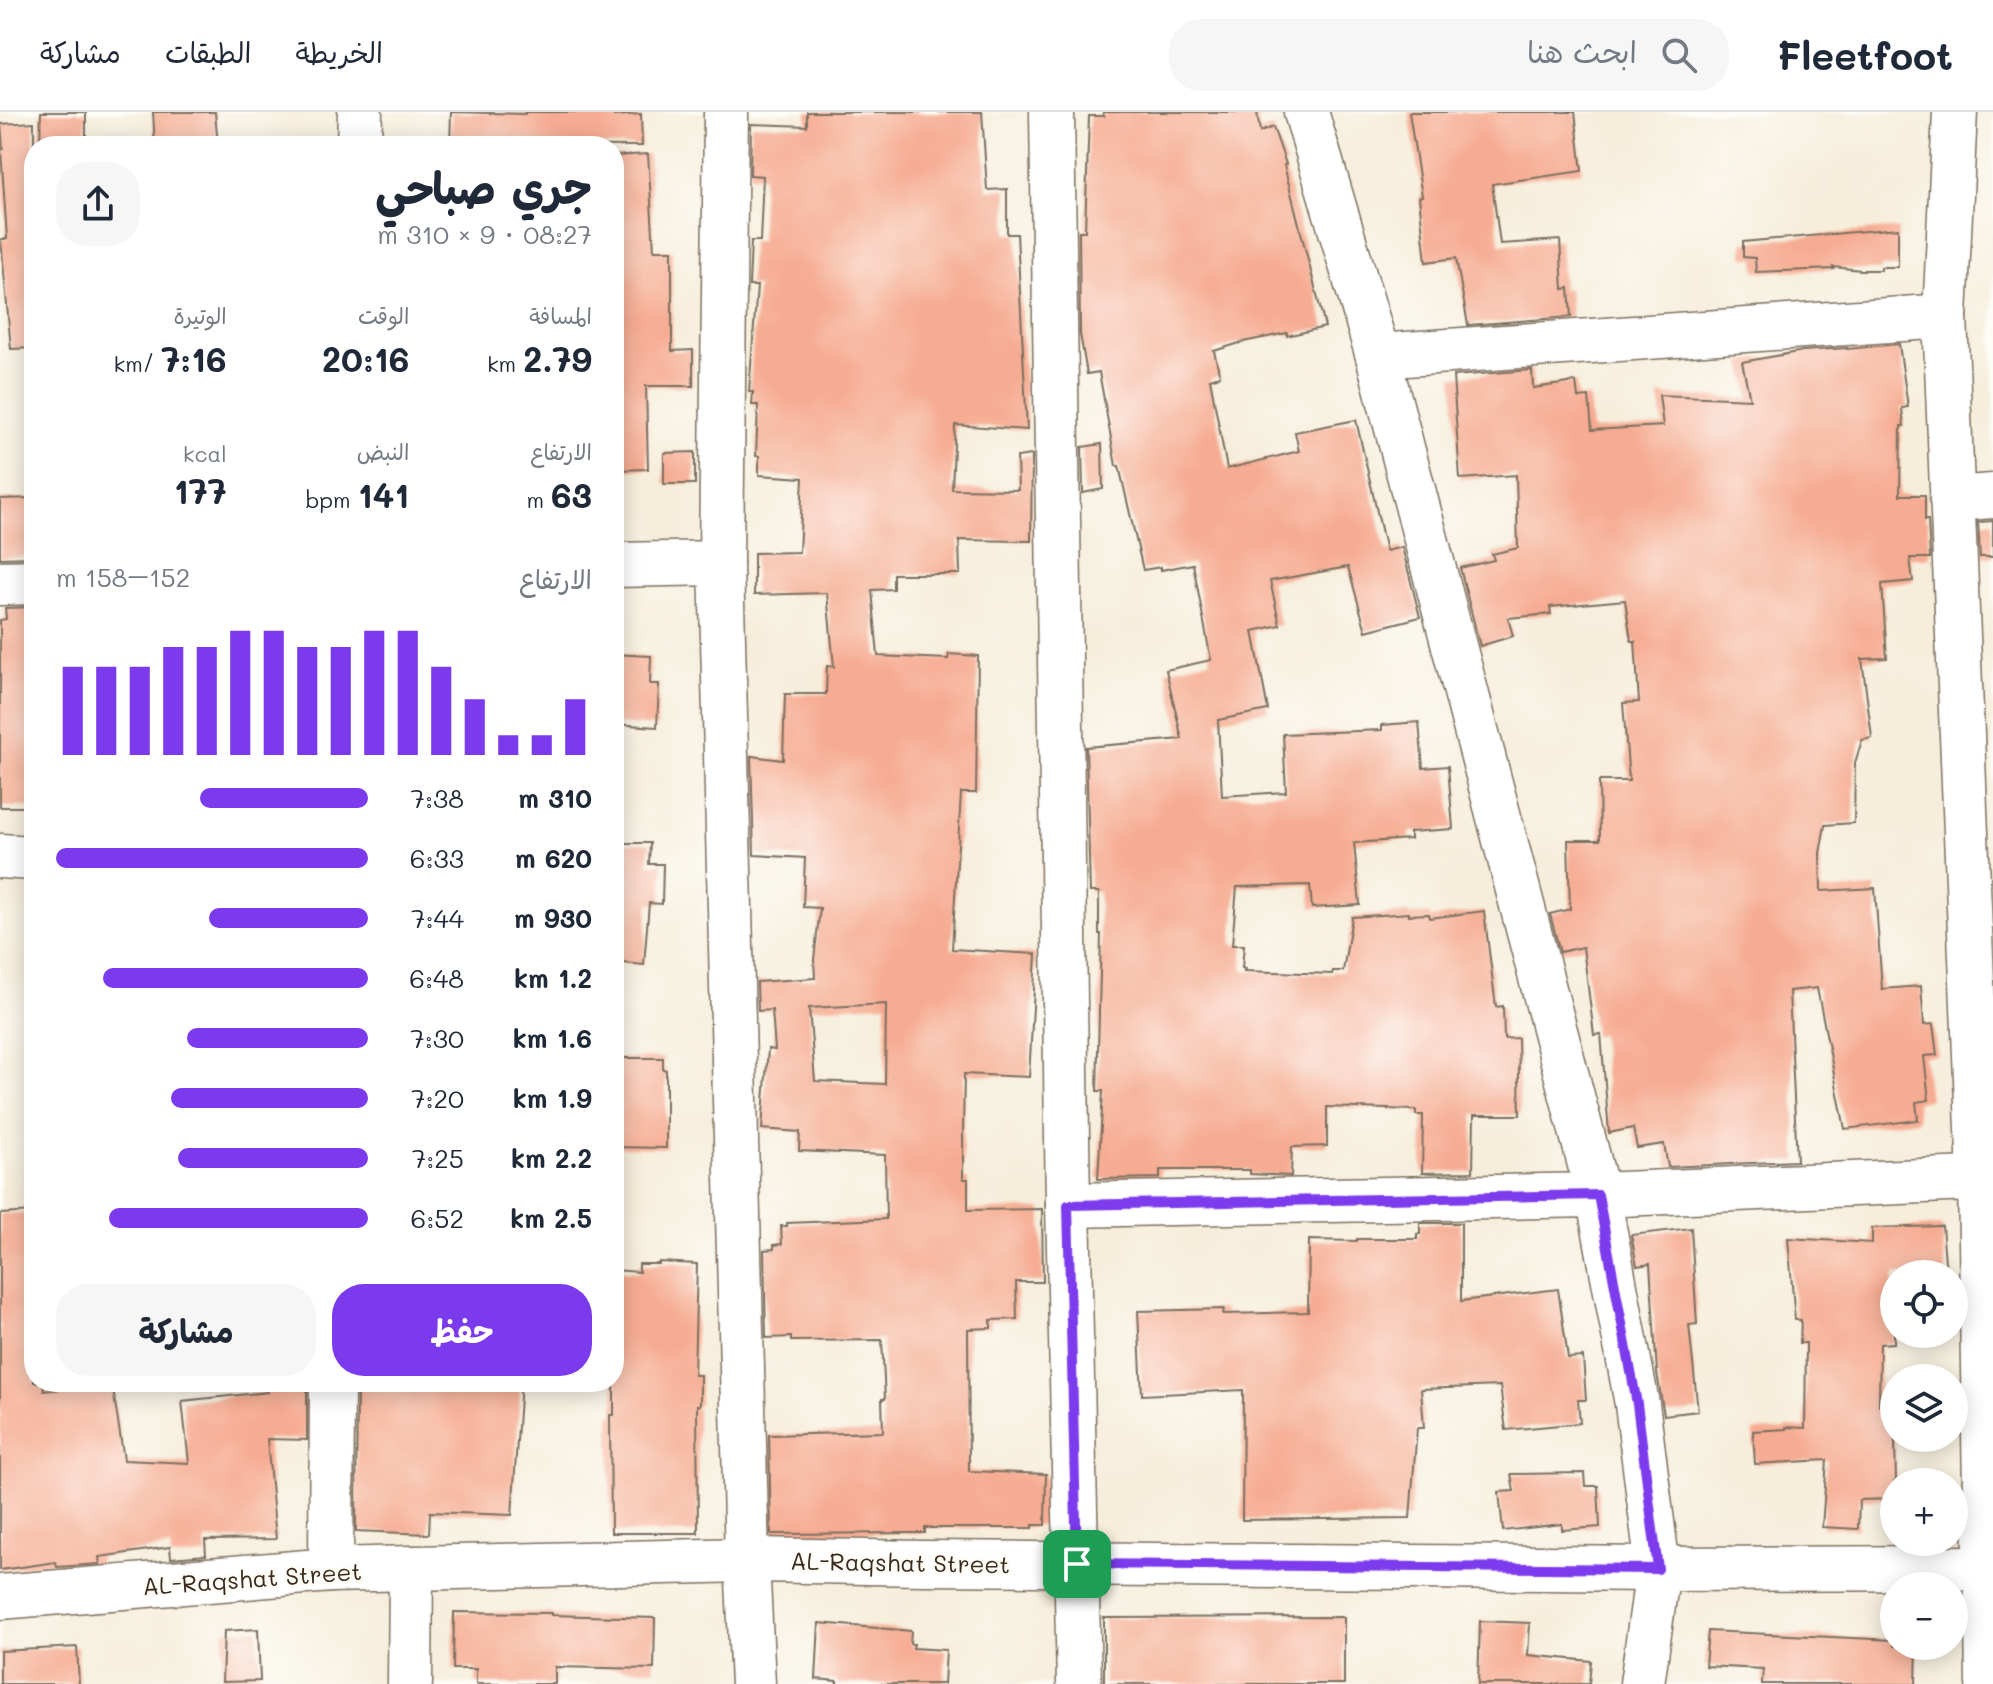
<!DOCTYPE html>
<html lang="ar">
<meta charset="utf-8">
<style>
:root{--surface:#fff;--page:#f6f6f7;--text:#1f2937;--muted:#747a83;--line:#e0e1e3;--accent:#7c3aed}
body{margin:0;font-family:Mali,"Playpen Sans Arabic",sans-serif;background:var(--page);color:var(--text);direction:rtl;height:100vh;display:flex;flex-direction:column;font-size:30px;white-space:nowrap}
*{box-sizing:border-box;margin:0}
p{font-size:26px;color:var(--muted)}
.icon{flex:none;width:44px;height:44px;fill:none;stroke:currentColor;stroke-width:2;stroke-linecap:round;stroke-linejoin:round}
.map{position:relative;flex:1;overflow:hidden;direction:ltr}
.drawer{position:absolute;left:24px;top:24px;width:600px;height:1256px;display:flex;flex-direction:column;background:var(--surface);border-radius:32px;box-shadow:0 4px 20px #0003;direction:rtl}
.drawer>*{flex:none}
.controls{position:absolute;left:1880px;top:1148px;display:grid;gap:16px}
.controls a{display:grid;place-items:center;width:88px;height:88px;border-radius:50%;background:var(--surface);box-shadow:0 4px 20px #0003;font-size:40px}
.pin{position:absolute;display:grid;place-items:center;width:68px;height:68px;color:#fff;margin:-34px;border-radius:16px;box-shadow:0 4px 12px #0006}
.round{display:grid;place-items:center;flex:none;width:84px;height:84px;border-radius:32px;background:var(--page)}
.headline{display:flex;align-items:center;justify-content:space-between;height:136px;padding:0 32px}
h1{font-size:44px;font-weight:700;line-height:60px}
.stats{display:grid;grid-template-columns:repeat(3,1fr);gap:12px;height:136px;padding:8px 32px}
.stats div{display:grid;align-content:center}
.stats b{font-size:34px;font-weight:700}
.stats small{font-size:22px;font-weight:400}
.stats p{font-size:22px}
.chart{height:224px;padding:16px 32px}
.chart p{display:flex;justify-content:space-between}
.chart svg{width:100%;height:144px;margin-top:8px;stroke:var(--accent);stroke-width:6}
.button{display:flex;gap:16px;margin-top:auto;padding:16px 32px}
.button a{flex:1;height:92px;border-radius:32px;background:var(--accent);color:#fff;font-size:32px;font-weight:700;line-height:92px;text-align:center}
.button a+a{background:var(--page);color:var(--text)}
ul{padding:0 32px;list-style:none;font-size:26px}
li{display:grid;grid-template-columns:128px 96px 1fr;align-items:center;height:60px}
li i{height:20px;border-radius:10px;background:var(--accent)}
header{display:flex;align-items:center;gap:48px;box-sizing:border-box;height:112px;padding:0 40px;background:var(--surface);border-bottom:2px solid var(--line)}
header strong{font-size:38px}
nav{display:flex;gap:44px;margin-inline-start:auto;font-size:28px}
.search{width:560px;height:72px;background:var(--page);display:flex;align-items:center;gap:20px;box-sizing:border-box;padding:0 28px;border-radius:32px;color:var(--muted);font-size:30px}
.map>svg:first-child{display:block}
.building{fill:#f6ac92;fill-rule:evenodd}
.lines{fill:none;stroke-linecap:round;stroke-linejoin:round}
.minor-casing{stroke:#7c6f60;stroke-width:47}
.minor{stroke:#fff;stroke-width:44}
.route-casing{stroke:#fff;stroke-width:16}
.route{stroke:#7c3aed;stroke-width:10}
.labels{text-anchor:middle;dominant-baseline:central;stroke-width:6;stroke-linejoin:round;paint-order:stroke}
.street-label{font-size:24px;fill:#3b2a1e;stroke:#fdfcf7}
</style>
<header>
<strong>Fleetfoot</strong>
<div class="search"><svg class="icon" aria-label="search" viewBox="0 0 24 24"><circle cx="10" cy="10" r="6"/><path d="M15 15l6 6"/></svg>ابحث هنا</div>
<nav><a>الخريطة</a><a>الطبقات</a><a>مشاركة</a></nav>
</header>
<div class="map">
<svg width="1993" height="1572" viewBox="0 0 1993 1572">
<rect width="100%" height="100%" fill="#fdfcf7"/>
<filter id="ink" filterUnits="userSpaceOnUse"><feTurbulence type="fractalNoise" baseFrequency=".0125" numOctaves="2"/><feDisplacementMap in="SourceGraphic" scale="16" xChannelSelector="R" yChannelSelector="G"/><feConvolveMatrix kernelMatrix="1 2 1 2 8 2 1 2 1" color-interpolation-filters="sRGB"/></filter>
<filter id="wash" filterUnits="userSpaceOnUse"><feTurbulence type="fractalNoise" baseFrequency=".006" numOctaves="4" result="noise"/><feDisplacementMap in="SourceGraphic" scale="32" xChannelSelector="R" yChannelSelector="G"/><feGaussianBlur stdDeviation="1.8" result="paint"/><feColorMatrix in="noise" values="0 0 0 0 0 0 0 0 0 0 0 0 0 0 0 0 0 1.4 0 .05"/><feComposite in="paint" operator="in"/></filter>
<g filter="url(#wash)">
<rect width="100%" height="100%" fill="#f6eedb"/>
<g id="blocks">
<g class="building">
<polygon points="41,0 86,0 86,31 40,31"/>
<polygon points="153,0 215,0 218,34 155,34"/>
<polygon points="451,0 525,2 525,0 613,0 614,4 641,2 642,34 450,33"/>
<path d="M807,0H982L987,78L1007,77V122H1017L1027,318L955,313L952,377L1018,378L1017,345L1032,343L1031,429L959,428L960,462H893V477L872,478L878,544L948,547L949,542L978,544L976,681H961L952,837L1036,842L1029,965L964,962L963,1020V1067H968V1098L1042,1097L1043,1170H1016L1017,1207L991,1208V1216L968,1217L969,1359L1046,1362L1045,1413H1033V1416H925V1421H913L771,1422L769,1323L883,1320L882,1287H885L882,1228L791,1229V1225L766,1226L764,1138L774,1137V1133L782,1132L781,1114H787V1111L886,1107L885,1043L799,1039L800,1020L762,1017L768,937L775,938L772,898L758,899L757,870L815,866L814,848L820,796L803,795L805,746L754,743L751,644L783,648L785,582H826L827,554L834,555L827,481L754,483V441L799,440L803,366L759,363V344H756L758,293H752L753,280H749L757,174H749L751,129H760L763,64L750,63L751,12L807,14ZM886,892L885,972L815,969L809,896Z"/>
<polygon points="1103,0 1257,0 1260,20 1273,15 1286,52 1284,53 1325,215 1287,224 1287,221 1243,230 1214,239 1220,264 1210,267 1227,357 1299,339 1295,320 1356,308 1386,439 1402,435 1420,505 1366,519 1348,455 1270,469 1280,513 1253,519 1268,598 1218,608 1222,684 1286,680 1283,622 1382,618 1382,613 1419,610 1423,656 1448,654 1453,717 1410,720 1410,727 1354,731 1360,793 1312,796 1310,773 1237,775 1232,833 1244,833 1242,856 1245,857 1244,859 1332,862 1333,859 1343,859 1352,805 1409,801 1409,803 1429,802 1430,806 1484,799 1496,895 1503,894 1504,927 1518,926 1520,1003 1474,1003 1473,1060 1422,1061 1423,1003 1416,1003 1416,998 1327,995 1327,1034 1292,1035 1291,1064 1250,1062 1250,1058 1160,1058 1160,1066 1098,1067 1103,979 1097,979 1101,822 1099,822 1099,780 1090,780 1086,635 1182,627 1166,558 1211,548 1193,452 1161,458 1161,455 1143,458 1119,354 1116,354 1099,260 1087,262 1080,222 1079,119 1085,119 1089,4 1104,4"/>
<polygon points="1409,0 1575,0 1582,59 1492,72 1500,132 1560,128 1563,177 1569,176 1571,205 1468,213 1456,146 1426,150 1419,85 1422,84"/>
<polygon points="34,10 34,236 11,237 1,127 7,127 1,37 3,37 1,12"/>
<polygon points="648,42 654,138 672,138 672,239 693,238 693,274 646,274 648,357 614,358 614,44"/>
<polygon points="1898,116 1898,155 1881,155 1881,158 1861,158 1833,155 1834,157 1756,160 1755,146 1743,145 1743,130"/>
<polygon points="1899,232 1908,295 1902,296 1904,314 1901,314 1900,383 1925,383 1925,408 1928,408 1930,446 1910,446 1913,469 1882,472 1887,546 1862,547 1872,626 1862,628 1855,651 1854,711 1825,713 1820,741 1821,779 1875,776 1882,877 1921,874 1924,913 1933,912 1937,943 1924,944 1929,988 1916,990 1918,1008 1845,1017 1817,876 1789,879 1797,1049 1668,1055 1664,1032 1637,1036 1633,1016 1609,1021 1601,922 1594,923 1583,835 1560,840 1550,802 1570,797 1568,728 1600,728 1599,669 1629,669 1623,591 1639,590 1635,529 1631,529 1625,488 1550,495 1551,502 1508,506 1513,524 1480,534 1460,456 1494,448 1492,442 1518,436 1516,363 1460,367 1453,264 1532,258 1533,276 1576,270 1578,286 1589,285 1592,318 1663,314 1659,283 1750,287 1742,250 1803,239 1847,236 1847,237"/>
<polygon points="1102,332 1103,377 1083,381 1082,335"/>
<polygon points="695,340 695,372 664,372 664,341"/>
<polygon points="34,386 34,445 0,446 0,387"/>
<polygon points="1993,409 1993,445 1980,445 1978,410"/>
<polygon points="34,495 34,695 0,695 0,508 6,507 5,496"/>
<polygon points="614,542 651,544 650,572 659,572 657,615 614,612"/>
<polygon points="614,731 650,731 649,752 663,752 662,792 649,791 644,853 614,850"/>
<polygon points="614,946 663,946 663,957 666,958 666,1036 614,1035"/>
<polygon points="34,1100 34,1270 43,1270 44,1279 112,1271 124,1348 189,1351 182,1289 268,1280 269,1270 307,1270 307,1328 267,1327 276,1427 205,1428 206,1443 171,1446 170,1435 99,1445 100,1452 57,1455 56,1450 0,1458 0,1102"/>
<polygon points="1420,1111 1461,1111 1461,1189 1558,1177 1568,1246 1583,1245 1586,1288 1578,1288 1580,1311 1506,1318 1500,1274 1421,1277 1424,1316 1417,1316 1410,1406 1242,1408 1243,1278 1142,1283 1138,1199 1224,1197 1223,1202 1308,1200 1309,1128 1357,1129 1357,1127 1417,1127 1417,1122 1420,1122"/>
<polygon points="1942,1114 1946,1162 1894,1162 1894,1231 1880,1232 1879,1293 1894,1293 1896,1370 1894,1370 1894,1387 1859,1388 1858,1417 1822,1415 1827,1348 1755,1352 1753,1319 1786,1317 1786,1315 1805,1316 1806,1231 1800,1231 1801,1208 1795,1208 1788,1126 1872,1131 1872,1116"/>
<polygon points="1691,1116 1697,1212 1689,1213 1698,1299 1664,1303 1657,1261 1650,1152 1637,1154 1631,1123"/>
<polygon points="659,1150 697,1152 694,1263 700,1263 700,1293 697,1293 698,1421 611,1421 610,1303 614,1303 614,1158 639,1160 639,1152 659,1152"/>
<polygon points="357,1270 521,1270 512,1403 430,1400 429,1422 356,1419"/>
<polygon points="1584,1361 1585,1374 1598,1374 1600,1415 1562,1418 1562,1412 1503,1419 1499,1380 1514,1379 1511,1362"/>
<polygon points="454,1500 552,1501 552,1503 655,1506 654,1557 555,1555 555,1572 476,1572 476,1557 453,1557"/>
<polygon points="1344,1505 1344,1572 1104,1572 1104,1506"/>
<polygon points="1480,1509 1530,1511 1528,1543 1591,1549 1589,1572 1478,1572"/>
<polygon points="819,1511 911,1519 910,1532 914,1532 913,1536 946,1538 944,1572 837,1572 837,1569 816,1567"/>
<polygon points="258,1517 260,1569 222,1570 224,1519"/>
<polygon points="1708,1519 1894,1528 1894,1534 1917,1534 1916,1572 1762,1572 1763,1557 1705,1554"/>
<polygon points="77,1535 79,1572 0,1572 0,1539"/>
</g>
</g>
</g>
<g filter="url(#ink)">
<use href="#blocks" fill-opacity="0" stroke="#7c6f60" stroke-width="2"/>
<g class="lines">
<g class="minor-casing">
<g id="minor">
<polyline points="726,0 721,451 747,1448 753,1572"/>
<polyline points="1052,0 1068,1093 1079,1572"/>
<polyline points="1306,0 1378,244 1598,1083 1637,1292 1658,1457 1642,1572"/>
<polyline points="1955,0 1945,204 1980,1066 1988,1572"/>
<polyline points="359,34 360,0"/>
<polyline points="1378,244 1945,204"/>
<polyline points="1952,387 1993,384"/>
<polyline points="614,453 721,451"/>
<polyline points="0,471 34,470"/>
<polyline points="0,744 34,746"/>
<polyline points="1068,1093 1598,1083 1993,1066"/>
<polyline points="331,1458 332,1270"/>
<polyline points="0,1485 331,1458 747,1448 923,1451 1658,1457 1993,1456"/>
<polyline points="410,1572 411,1456"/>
</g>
</g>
<use href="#minor" class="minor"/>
</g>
</g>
<g class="lines" filter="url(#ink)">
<g class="route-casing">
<polygon id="route" points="1598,1083 1637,1292 1658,1457 1077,1452 1068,1093"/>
</g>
<use href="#route" class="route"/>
</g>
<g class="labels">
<g class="street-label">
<text transform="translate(900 1450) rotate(1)">AL-Raqshat Street</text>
<text transform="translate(252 1466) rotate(-4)">AL-Raqshat Street</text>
</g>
</g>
</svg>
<div class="controls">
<a><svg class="icon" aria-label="locate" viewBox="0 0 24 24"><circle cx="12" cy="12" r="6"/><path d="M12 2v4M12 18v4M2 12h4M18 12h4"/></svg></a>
<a><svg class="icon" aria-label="layers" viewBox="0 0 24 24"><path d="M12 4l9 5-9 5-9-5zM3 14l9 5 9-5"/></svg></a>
<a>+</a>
<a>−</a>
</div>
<div class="pin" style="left:1077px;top:1452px;background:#1e9e55"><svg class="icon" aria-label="arrive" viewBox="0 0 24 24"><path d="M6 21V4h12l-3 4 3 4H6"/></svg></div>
<section class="drawer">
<div class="headline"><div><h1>جري صباحي</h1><p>08:27 · 9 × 310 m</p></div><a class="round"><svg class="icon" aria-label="share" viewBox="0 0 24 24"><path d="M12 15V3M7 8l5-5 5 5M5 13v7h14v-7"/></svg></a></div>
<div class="stats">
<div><p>المسافة</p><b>2.79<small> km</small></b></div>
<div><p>الوقت</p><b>20:16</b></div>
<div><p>الوتيرة</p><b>7:16<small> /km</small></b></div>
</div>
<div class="stats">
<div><p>الارتفاع</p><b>63<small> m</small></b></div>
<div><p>النبض</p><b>141<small> bpm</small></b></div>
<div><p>kcal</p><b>177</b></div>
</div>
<div class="chart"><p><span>الارتفاع</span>152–158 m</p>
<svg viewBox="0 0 160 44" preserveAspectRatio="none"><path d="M5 44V17M15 44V17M25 44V17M35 44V11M45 44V11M55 44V6M65 44V6M75 44V11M85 44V11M95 44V6M105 44V6M115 44V17M125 44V27M135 44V38M145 44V38M155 44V27"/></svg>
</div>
<ul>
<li><b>310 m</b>7:38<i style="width:54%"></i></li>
<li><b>620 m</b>6:33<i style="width:100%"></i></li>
<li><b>930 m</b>7:44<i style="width:51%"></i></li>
<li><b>1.2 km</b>6:48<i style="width:85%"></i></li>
<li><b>1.6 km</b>7:30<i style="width:58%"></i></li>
<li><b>1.9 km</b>7:20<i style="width:63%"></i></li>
<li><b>2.2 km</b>7:25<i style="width:61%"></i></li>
<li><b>2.5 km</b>6:52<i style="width:83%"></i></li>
</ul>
<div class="button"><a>حفظ</a><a>مشاركة</a></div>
</section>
</div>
